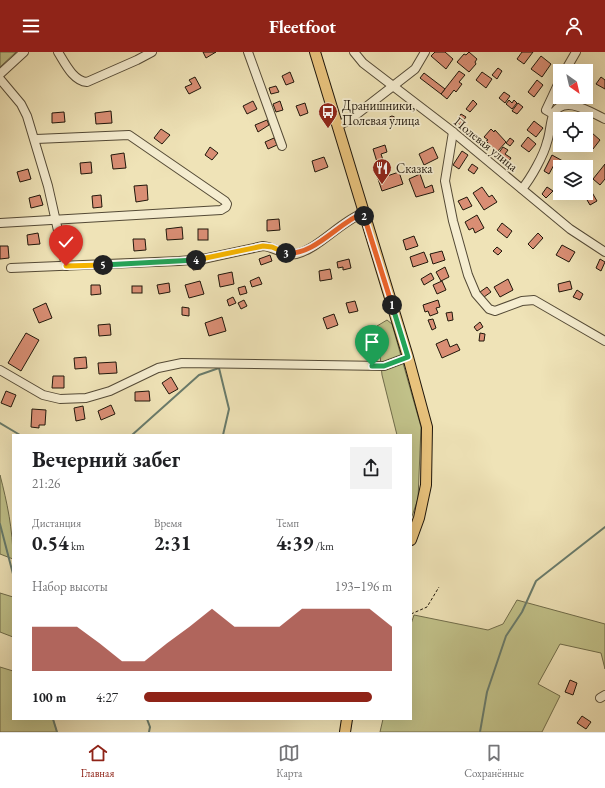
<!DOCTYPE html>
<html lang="ru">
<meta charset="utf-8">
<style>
:root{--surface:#fff;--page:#f2f2f2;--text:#202124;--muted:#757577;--line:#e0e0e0;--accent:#8f2418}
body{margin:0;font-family:"EB Garamond",serif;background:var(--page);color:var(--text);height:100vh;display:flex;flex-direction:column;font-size:15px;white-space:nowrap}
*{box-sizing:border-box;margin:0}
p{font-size:13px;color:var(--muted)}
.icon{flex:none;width:22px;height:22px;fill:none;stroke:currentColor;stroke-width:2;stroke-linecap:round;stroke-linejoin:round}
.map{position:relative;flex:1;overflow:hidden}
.details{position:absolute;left:12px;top:382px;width:400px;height:286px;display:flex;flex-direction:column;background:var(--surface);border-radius:0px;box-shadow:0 4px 16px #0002}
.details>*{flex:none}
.needle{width:26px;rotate:146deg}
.controls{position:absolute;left:553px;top:12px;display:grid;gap:8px}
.controls a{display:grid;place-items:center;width:40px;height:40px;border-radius:0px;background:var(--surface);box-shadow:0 4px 16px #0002;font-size:20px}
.pin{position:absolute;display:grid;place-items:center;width:34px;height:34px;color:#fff;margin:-41px -17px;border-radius:50% 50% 50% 0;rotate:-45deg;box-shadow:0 0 4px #0007}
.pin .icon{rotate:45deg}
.km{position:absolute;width:20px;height:20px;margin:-10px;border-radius:50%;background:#222;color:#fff;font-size:11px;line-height:20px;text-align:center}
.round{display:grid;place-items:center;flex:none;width:42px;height:42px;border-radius:0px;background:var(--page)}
.overview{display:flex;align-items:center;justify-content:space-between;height:68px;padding:0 20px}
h1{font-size:22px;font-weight:700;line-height:30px}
.figures{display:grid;grid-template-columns:repeat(3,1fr);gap:6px;height:68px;padding:4px 20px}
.figures div{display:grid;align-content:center}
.figures b{font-size:20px;font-weight:700}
.figures small{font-size:11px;font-weight:400}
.figures p{font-size:11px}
.chart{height:112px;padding:8px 20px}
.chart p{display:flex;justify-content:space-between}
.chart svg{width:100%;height:72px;margin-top:4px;fill:var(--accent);opacity:.7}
ul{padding:0 20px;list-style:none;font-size:13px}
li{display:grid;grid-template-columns:64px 48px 1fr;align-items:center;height:30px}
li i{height:10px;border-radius:5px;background:var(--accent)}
header{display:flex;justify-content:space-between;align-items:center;height:52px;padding:0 20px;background:var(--accent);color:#fff;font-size:18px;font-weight:700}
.menu{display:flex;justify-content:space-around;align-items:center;height:56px;border-top:1px solid var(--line);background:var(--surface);font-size:11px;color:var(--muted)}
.menu a{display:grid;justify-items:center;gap:2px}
.menu .active{color:var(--accent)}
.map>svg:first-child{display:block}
.green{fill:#c1c189;stroke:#706c4a}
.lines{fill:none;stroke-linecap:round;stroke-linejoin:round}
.stream{stroke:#697b6b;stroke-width:2}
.building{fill:#d98e74;stroke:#20170b}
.minor-casing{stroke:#544a36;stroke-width:10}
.major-casing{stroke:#20170b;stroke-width:12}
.path{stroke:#20170b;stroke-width:1;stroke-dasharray:3 2;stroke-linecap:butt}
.minor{stroke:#f5edd0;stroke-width:8}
.major{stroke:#e8c27c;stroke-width:10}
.split-1-casing{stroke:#fff;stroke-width:8}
.split-2-casing{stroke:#fff;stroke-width:8}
.split-3-casing{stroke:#fff;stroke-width:8}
.split-4-casing{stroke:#fff;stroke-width:8}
.split-5-casing{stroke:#fff;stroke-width:8}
.split-6-casing{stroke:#fff;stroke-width:8}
.split-1{stroke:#22a559;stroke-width:5}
.split-2{stroke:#f0652b;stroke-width:5}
.split-3{stroke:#f0652b;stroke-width:5}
.split-4{stroke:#f5b400;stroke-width:5}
.split-5{stroke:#22a559;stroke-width:5}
.split-6{stroke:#f5b400;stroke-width:5}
.labels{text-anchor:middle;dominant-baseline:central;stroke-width:3.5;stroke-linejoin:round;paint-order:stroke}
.poi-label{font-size:13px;fill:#20170b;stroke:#f5edd0;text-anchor:start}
.street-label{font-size:13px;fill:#20170b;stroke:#f5edd0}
</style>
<header><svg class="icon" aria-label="menu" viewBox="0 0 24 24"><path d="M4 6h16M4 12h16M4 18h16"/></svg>Fleetfoot<svg class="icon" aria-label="person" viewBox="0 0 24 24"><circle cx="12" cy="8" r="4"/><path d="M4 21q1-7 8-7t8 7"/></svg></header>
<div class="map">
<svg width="605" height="680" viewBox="0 0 605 680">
<rect width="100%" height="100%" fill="#efe3b7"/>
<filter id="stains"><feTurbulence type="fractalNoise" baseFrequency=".005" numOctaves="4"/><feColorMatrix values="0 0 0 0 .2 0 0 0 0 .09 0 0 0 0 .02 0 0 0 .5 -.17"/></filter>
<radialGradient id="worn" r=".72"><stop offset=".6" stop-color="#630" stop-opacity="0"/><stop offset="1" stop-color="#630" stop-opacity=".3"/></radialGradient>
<g class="green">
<polygon points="0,0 16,0 0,15"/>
<polygon points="387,268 392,272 421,375 418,447 411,467 411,383 397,383 382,323 377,274"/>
<path d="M0,423C7,450 13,478 13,507L0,502Z"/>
<polygon points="0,541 13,545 13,585 0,580"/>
<polygon points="517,548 605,572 605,617 601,601 560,592 538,632 560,644 542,680 380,680 383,667 411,667 411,572 414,563 488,578 503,572"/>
<polygon points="0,615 13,619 13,667 53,667 57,680 0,680"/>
</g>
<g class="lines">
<g class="stream">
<polyline points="0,371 20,383"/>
<polyline points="132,383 199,323 219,316 229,357 223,383"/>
<polyline points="0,472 13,522"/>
<polyline points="53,667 57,680"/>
<polyline points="147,667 150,675 149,680"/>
<polyline points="480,680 487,640 506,584 522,560 536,529 605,475"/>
</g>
</g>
<g class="building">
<polygon points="203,0 216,0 206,6"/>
<polygon points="435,0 445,0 453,7 446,17 431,4"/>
<polygon points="469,0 477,7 475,10 476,12 469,20 457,10 464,2 466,3"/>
<polygon points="522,0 533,0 524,12 517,7"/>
<polygon points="541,4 551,12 542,25 531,17"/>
<polygon points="498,16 502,19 497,27 492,23"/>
<polygon points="459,19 465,23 459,30 462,32 456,40 454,38 447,47 441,42"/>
<polygon points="290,20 294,30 286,33 282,24"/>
<polygon points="482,20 492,27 486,36 476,28"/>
<polygon points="424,21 445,37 441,42 420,26"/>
<polygon points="195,25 201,36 189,42 185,35 192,32 189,28"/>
<polygon points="601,25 605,28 605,37 596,32"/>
<polygon points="537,28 543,33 534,45 528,40"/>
<polygon points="586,31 592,34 586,43"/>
<polygon points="276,34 279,40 271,42 269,36"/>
<polygon points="504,40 510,44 505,51 499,46"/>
<polygon points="473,48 477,52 470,60 466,57"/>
<polygon points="509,48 512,51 514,48 517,51 512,57 506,52"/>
<polygon points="253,49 257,57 247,62 243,54"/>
<polygon points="280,49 283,58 276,60 273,52"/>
<polygon points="305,51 308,61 300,64 296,54"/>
<polygon points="518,51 523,55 517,62 512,59"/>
<polygon points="111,59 112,71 96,72 95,61"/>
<polygon points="64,60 65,70 52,71 52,61"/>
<polygon points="461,62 466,65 460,73 456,69"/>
<circle cx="392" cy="67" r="3"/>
<polygon points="267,68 269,73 258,80 255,73"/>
<polygon points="534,69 543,76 536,85 527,78"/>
<polygon points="161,77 170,83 162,92 154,86"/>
<polygon points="491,77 494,80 495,78 506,90 497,100 486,89 488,88 484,85"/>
<polygon points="592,81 600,88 593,97 586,91 586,87"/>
<polygon points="528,85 536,92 529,100 521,94"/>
<polygon points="274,86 277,93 268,97 265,90"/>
<polygon points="510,86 514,89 510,94 506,91"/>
<polygon points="385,93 387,100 381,102 383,108 377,110 373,97"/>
<polygon points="210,95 218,101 212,108 205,103"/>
<polygon points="433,95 438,106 424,113 419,102"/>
<polygon points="503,95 508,98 505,102 511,106 505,114 495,106"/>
<polygon points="462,99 468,103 459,117 453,113"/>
<polygon points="124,101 126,116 113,117 111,103"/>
<polygon points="552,103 570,113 569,115 562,115 555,111 549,122 544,119"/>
<polygon points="324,105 328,115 315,120 312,109"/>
<polygon points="91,110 92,121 81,122 80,111"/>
<polygon points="472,112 478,116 474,122 468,118"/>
<polygon points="605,112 605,127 600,133 593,127"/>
<polygon points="28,117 31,127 20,130 17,120"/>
<polygon points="399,120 403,132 382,139 378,127"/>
<polygon points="420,122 425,136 432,133 434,140 416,145 409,127"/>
<polygon points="147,133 148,148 136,150 134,134"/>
<polygon points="482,135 489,145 492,143 497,150 484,158 473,141"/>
<polygon points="547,135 553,139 546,146 542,142"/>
<polygon points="590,137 597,149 590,153 583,141 586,141"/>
<polygon points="40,143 43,153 31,156 29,146"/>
<polygon points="101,143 102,155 93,156 92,144"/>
<polygon points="467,145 472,154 463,158 458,149"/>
<polygon points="477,163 484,176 475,181 473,176 469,178 465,170"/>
<polygon points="279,167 280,178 267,179 267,168"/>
<polygon points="502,171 512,179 507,186 497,178"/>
<polygon points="182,175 183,187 167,188 166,177"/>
<rect x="198" y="177" width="10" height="11"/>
<polygon points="38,181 40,192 28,193 27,183"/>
<polygon points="538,181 543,186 533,197 528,192"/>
<polygon points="414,184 418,194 406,198 403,188"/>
<polygon points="133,187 145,187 146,198 134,199"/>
<polygon points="562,193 575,200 569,210 556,203"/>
<polygon points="0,194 8,194 9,206 0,207"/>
<polygon points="497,195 502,199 498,203 493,199"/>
<polygon points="442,199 445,208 433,212 430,202"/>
<polygon points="424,200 428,210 413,215 410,205"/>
<polygon points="270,203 272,209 261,213 259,207"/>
<polygon points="349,207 351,216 343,218 343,215 338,216 337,210"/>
<polygon points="600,207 605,210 601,219 596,216"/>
<polygon points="200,210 201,217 193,218 192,212"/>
<polygon points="445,215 449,225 441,229 436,220"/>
<polygon points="330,217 332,227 320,229 319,219"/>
<polygon points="232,220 234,232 220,235 218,223"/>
<polygon points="431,221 434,227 424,233 421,227"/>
<polygon points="259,225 262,232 252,235 250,229"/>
<polygon points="508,227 513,238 500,245 494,235"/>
<polygon points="200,229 204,242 189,246 185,233"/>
<polygon points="442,229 446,238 437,242 433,233"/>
<polygon points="570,229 572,237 559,240 558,232"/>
<polygon points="169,231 170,240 159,242 157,233"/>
<polygon points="91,233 100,233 101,242 91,243"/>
<rect x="132" y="234" width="10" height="7"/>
<polygon points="245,234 247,241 240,243 238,236"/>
<polygon points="487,235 491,240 484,245 480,240"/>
<polygon points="577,238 583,242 580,248 573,245"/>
<polygon points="233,245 236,251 229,254 227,248"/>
<polygon points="244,248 247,254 241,257 238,251"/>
<polygon points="438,248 440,255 436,256 438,261 430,264 428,259 425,260 423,253"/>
<polygon points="355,249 358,259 349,261 346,251"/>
<polygon points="46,251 52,266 39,271 33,257"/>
<polygon points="182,255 189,256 189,264 182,263"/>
<polygon points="452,260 453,268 448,269 446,261"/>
<polygon points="334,262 338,273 327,277 323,266"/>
<polygon points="222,265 226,279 209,284 205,271"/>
<polygon points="433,267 436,276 432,278 428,268"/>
<polygon points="480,270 483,275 477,279 474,275"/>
<polygon points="110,272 111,283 99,284 98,273"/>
<polygon points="26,281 39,288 21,319 8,311"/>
<polygon points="480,281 485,282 484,289 479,289"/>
<polygon points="447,287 450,295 457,292 460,298 442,306 436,292"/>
<polygon points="86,305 87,316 75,317 74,306"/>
<polygon points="116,310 117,321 99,322 98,311"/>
<polygon points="53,324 64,324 64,336 52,336"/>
<polygon points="171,325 178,337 169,342 162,331"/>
<polygon points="6,339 16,343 11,355 1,351"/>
<polygon points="149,339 150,349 135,349 135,340"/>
<polygon points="111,353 115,362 101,368 98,359"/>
<polygon points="83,354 85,367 76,369 74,356"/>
<polygon points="32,357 46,358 45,373 39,373 39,376 31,375"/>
<polygon points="570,628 577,631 573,643 565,640"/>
<polygon points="582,664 591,670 586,677 577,671"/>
</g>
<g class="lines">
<g class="minor-casing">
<g id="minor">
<path d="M58,0C65,11 73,29 87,30L137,8L152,0"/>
<polyline points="248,0 282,94"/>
<polyline points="354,0 363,11 453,80 570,177 605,200"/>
<polyline points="565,19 576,0"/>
<polyline points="0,22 24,0"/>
<polyline points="0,27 21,52 27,64 48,134 66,214"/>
<polyline points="553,62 546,58 560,28"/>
<polyline points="337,74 348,69 415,17 425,0"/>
<polyline points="453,80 445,129 453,169 468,223 476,242 489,257 495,259 522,249 534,248 605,289"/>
<path d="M522,137C531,126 544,103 547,90C550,82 550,72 553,63C562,41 592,61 605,67"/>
<polyline points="0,171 221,158 226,155 227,152 225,149 129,83 36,87"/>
<path d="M11,216L179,209L203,207L263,194C274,195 285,204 296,202C318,197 340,170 363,161"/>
<polyline points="0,318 43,343 60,347 86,346 110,339 158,316 182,311 384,314 408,305"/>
<polyline points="600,646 605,643"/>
</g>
</g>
<g class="major-casing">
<g id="major">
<polyline points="315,0 408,305 427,375 426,433 419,466 411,488"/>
<polyline points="345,680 347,667"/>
</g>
</g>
<polyline class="path" points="411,562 427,555 439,535"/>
<use href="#minor" class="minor"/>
<use href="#major" class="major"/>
</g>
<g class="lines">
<g class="split-1-casing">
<polyline id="split-1" points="372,314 384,314 408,305 392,253"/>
</g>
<g class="split-2-casing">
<polyline id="split-2" points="364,164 392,253"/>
</g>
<g class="split-3-casing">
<path id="split-3" d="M286,201C314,204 338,171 363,161L364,164"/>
</g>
<g class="split-4-casing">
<polyline id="split-4" points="196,208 263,194 272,195 286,201"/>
</g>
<g class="split-5-casing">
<polyline id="split-5" points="103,213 196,208"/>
</g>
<g class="split-6-casing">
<polyline id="split-6" points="66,214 103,213"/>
</g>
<use href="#split-1" class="split-1"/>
<use href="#split-2" class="split-2"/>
<use href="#split-3" class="split-3"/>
<use href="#split-4" class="split-4"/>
<use href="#split-5" class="split-5"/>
<use href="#split-6" class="split-6"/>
</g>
<defs>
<g id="bus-pin" transform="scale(1)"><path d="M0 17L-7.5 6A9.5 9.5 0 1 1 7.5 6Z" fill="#8f2418" stroke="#f5edd0"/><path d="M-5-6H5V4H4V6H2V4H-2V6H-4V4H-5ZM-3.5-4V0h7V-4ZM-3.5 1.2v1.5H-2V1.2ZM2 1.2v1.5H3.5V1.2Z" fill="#fff"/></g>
<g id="restaurant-pin" transform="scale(1)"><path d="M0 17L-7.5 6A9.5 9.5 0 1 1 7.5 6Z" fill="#8f2418" stroke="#f5edd0"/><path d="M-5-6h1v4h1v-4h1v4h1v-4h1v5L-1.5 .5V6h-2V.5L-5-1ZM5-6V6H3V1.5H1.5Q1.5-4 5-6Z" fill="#fff"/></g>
</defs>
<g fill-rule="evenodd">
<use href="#bus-pin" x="328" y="60"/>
<use href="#restaurant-pin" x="382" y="116"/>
</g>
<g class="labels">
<g class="poi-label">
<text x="342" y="53">Дранишники,<tspan x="342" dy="15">Полевая улица</tspan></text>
<text x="396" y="116">Сказка</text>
</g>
<g class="street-label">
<text transform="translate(486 92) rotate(39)">Полевая улица</text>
</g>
</g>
<rect width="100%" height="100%" filter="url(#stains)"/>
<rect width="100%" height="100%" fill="url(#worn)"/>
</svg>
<div class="controls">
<a><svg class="needle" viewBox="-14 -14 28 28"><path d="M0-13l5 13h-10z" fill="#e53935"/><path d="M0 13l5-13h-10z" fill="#757577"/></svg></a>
<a><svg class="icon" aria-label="locate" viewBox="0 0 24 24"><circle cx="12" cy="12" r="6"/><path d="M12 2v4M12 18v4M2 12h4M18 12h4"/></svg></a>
<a><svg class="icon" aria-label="layers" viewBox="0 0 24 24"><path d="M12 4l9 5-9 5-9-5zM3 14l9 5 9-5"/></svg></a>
</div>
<div class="pin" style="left:372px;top:314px;background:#1e9e55"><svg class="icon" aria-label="arrive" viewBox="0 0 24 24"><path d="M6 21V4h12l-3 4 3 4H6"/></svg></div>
<div class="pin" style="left:66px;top:214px;background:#d93025"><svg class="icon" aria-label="check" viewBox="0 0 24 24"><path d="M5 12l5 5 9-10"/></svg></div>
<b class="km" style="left:392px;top:253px">1</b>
<b class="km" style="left:364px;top:164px">2</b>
<b class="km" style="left:286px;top:201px">3</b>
<b class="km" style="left:196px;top:208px">4</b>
<b class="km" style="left:103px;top:213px">5</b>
<section class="details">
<div class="overview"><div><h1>Вечерний забег</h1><p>21:26</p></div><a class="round"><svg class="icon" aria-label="share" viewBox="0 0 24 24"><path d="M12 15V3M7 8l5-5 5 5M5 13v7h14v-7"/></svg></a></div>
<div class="figures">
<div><p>Дистанция</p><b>0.54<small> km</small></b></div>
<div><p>Время</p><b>2:31</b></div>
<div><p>Темп</p><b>4:39<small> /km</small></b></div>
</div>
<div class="chart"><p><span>Набор высоты</span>193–196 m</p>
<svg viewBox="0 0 160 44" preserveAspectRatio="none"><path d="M0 44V17L10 17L20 17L30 27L40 38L50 38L60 27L70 17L80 6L90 17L100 17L110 17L120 6L130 6L140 6L150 6L160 17V44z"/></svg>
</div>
<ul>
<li><b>100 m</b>4:27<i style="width:92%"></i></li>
</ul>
</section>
</div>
<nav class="menu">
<a class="active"><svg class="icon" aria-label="home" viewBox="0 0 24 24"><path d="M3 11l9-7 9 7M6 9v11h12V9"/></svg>Главная</a>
<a><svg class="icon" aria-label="map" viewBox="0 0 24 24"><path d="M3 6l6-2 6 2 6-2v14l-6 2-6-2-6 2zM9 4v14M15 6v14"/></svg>Карта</a>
<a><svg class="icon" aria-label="saved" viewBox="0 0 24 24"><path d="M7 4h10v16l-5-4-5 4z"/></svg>Сохранённые</a>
</nav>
